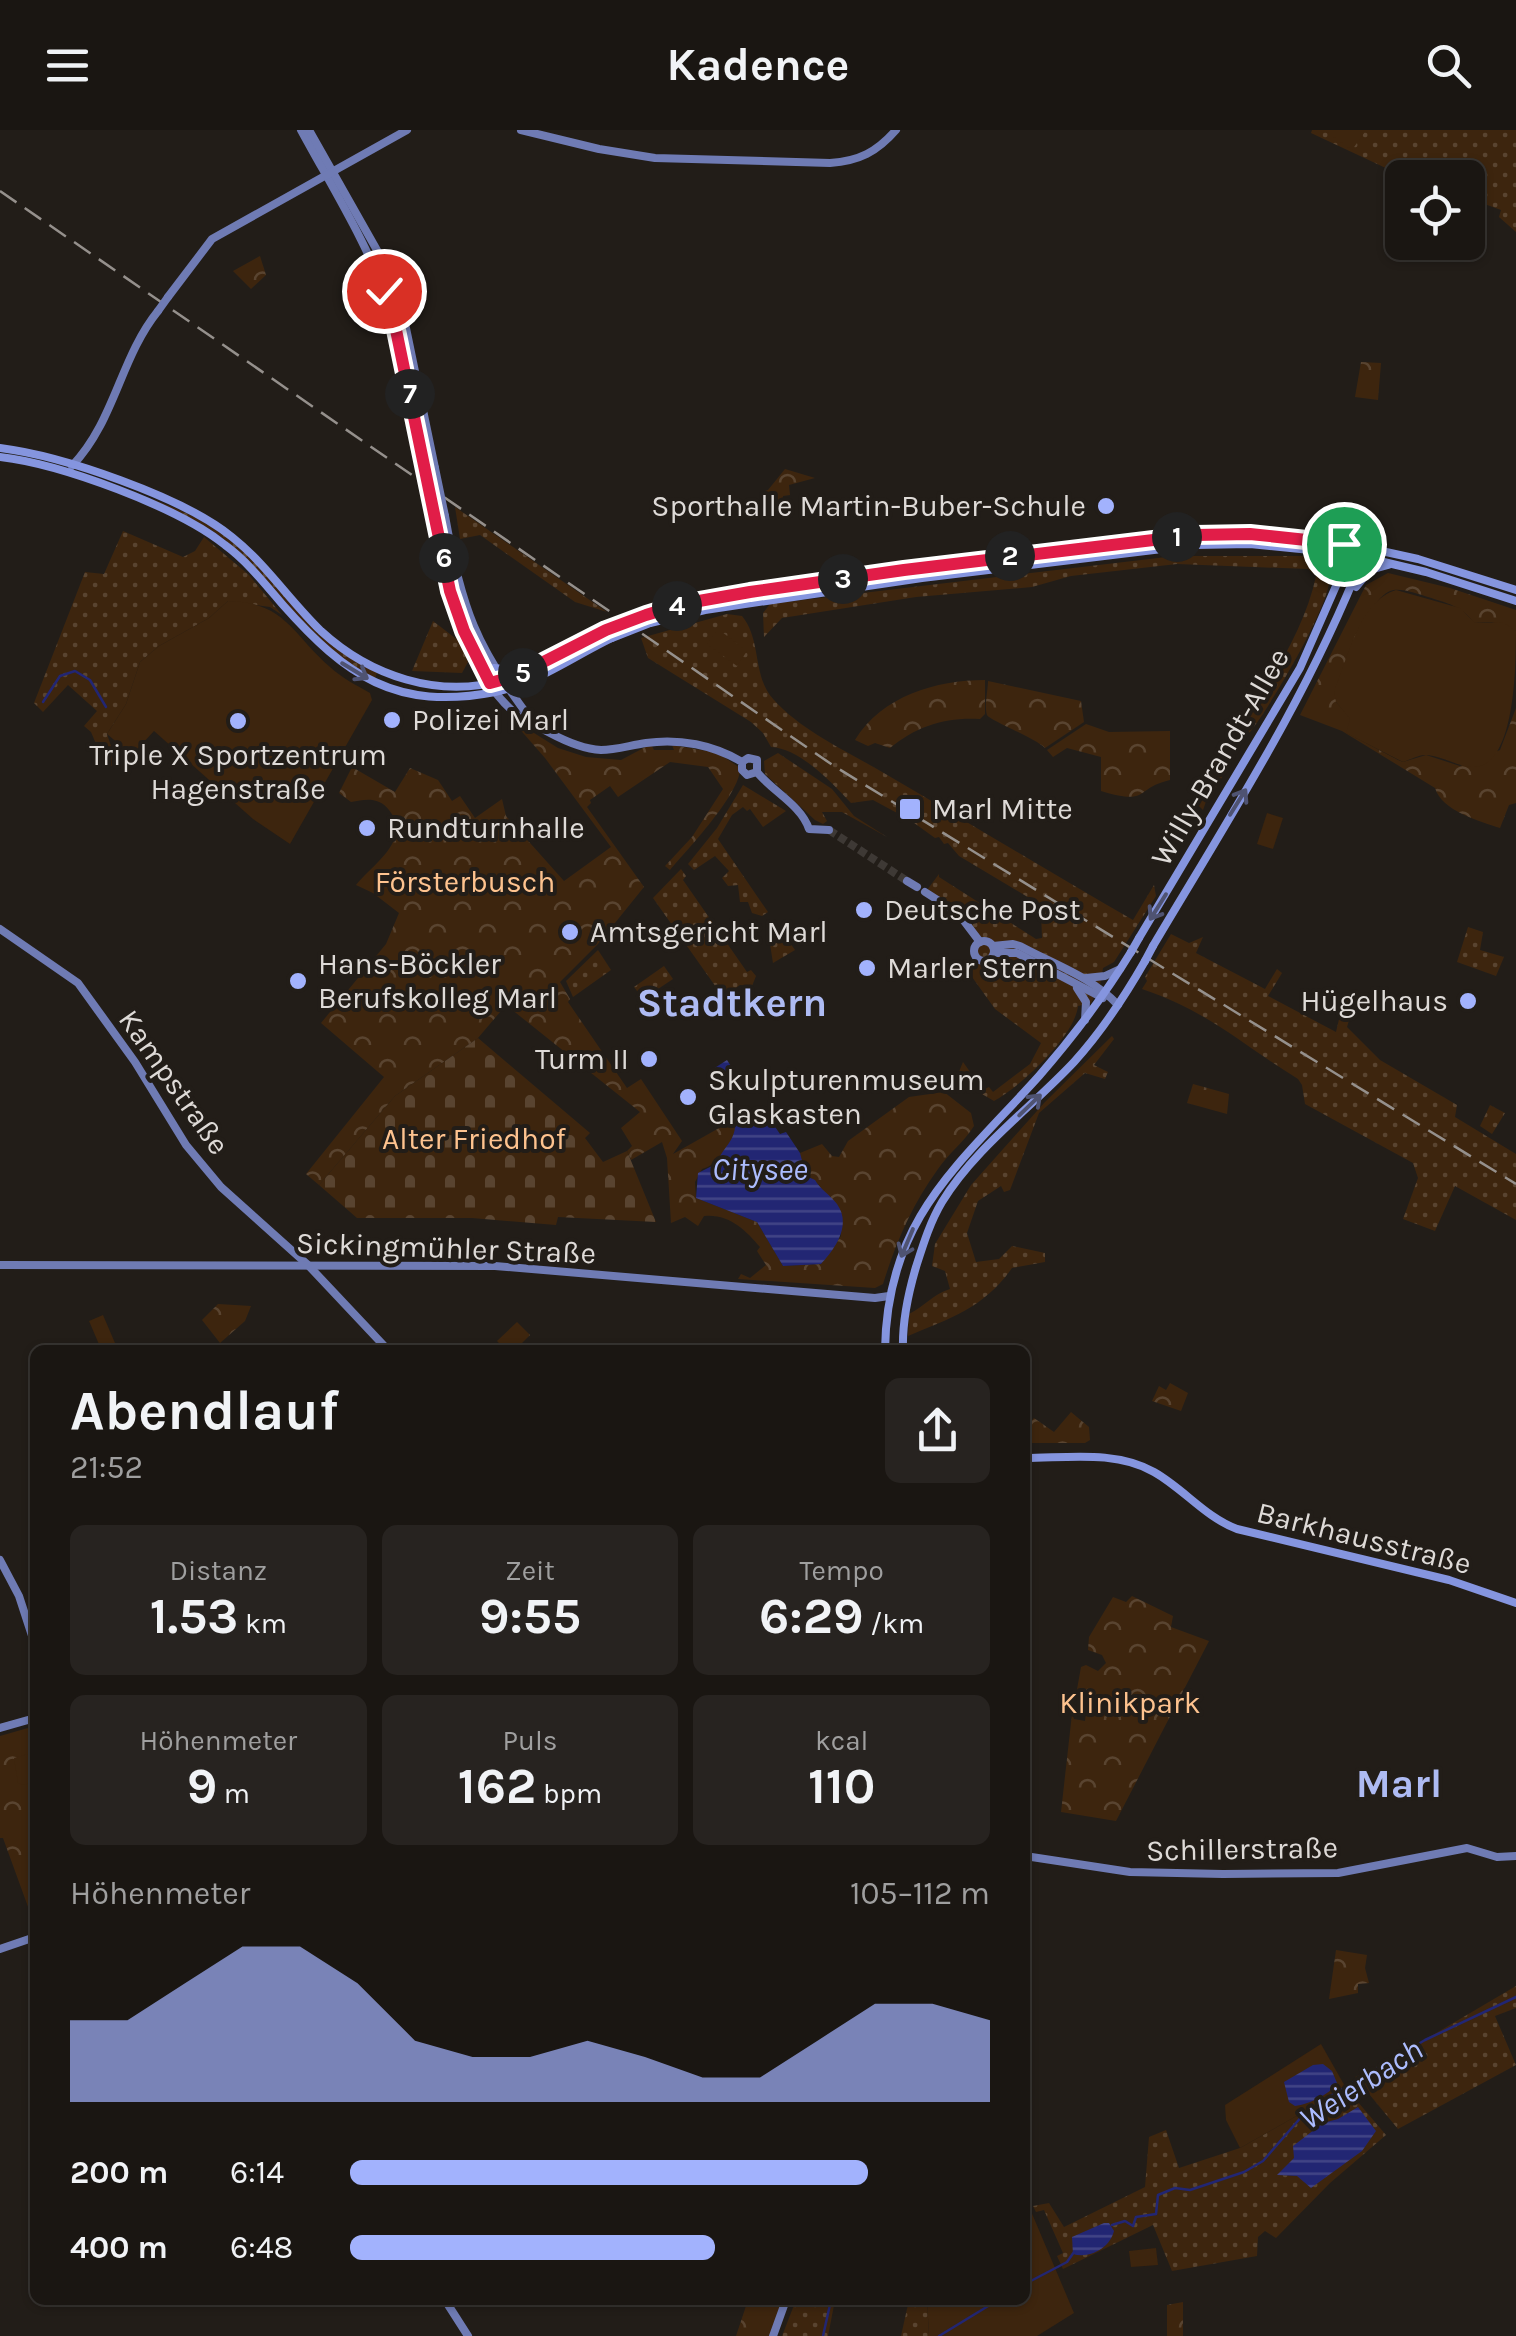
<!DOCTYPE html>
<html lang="de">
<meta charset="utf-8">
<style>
:root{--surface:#1a1612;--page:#272320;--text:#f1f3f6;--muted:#9f9f9f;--line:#383532;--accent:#a2b2fd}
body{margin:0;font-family:Karla,sans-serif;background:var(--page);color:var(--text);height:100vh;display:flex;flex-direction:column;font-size:38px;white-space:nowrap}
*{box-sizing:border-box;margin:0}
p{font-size:32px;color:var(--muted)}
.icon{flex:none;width:55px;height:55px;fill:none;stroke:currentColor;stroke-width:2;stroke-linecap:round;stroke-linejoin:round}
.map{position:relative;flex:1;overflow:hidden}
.drawer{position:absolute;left:30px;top:1215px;width:1000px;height:960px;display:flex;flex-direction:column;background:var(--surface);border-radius:15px;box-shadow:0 2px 8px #0004,0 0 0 2px var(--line)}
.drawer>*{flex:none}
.tools{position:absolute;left:1385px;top:30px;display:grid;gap:20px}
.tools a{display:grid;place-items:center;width:100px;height:100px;border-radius:15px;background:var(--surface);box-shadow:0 2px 8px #0004,0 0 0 2px var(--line);font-size:50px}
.pin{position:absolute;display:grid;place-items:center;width:85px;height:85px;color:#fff;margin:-42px;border:5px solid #fff;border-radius:50%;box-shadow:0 2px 10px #0007}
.km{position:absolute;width:50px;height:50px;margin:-25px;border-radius:50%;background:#222;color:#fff;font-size:28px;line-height:50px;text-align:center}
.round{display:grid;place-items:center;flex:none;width:105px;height:105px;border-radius:15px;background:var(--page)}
.head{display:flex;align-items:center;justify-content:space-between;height:170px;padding:0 40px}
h1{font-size:55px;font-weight:700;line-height:75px}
.figures{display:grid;grid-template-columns:repeat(3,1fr);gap:15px;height:170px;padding:10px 40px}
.figures div{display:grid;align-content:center;border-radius:15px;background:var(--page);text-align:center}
.figures b{font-size:50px;font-weight:700}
.figures small{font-size:28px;font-weight:400}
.figures p{font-size:28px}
.chart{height:280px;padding:20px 40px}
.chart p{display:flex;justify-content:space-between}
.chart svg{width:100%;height:180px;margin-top:10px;fill:var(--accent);opacity:.7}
ul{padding:0 40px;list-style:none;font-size:32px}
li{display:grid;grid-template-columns:160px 120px 1fr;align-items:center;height:75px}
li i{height:25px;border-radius:12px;background:var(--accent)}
header{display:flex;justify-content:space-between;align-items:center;height:130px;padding:0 40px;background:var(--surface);font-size:45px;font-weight:700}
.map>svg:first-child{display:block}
.grass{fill:url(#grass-dots)}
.forest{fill:url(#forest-crowns)}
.cemetery{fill:url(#cemetery-stones)}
.garden{fill:#3d250e}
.water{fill:url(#water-rules)}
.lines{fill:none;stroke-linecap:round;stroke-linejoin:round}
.stream{stroke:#222673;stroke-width:2.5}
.secondary-tunnel{stroke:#3e3935;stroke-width:8;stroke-dasharray:8 4;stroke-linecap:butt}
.secondary{stroke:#6f7bb4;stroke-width:8}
.primary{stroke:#8595df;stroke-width:8}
.rail{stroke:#95908c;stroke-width:2.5;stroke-dasharray:20 10;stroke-linecap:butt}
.secondary-bridge{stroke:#6f7bb4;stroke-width:8}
.primary-bridge{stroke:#8595df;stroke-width:8}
.oneway{stroke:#4f5372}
.route-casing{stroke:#fff;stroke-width:20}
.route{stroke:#e11d48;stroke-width:12}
.poi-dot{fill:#a2b2fd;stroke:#221d18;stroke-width:4}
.labels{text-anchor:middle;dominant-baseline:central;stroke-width:8;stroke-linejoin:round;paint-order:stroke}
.poi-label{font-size:30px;fill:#dedad7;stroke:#221d18;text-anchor:start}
.street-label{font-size:30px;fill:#dedad7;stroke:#221d18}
.park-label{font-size:30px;fill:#fec38f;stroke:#221d18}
.water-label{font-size:32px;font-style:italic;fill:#acbcfe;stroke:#221d18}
.district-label{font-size:40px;font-weight:bold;fill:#aebbf3;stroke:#221d18}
</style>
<header><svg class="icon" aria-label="menu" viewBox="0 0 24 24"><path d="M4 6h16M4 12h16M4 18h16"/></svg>Kadence<svg class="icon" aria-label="search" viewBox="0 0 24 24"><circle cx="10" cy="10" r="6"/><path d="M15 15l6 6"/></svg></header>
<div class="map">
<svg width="1516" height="2206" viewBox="0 0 1516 2206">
<defs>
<pattern id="grass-dots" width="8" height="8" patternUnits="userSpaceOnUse" patternTransform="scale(2.5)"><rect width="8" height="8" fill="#3d250e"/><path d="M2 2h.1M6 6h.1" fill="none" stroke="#594430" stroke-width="1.8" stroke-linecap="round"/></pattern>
<pattern id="forest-crowns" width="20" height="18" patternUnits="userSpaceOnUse" patternTransform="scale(2.5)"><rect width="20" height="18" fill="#3d250e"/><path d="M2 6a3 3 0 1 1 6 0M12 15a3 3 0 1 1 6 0" fill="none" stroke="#594430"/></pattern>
<pattern id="cemetery-stones" width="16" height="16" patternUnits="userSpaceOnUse" patternTransform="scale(2.5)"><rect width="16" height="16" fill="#3d250e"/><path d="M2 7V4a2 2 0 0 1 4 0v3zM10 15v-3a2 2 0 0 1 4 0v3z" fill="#594430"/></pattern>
<pattern id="water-rules" width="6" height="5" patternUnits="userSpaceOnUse" patternTransform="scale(2.5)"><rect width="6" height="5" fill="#222673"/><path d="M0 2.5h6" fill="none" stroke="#424586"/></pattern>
</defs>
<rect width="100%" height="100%" fill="#221d18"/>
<g class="grass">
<polygon points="1312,0 1516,0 1516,102 1499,87 1501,80 1468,68 1468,48 1402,48 1402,60 1389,59 1390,40 1311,3"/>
<path d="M129,361C164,373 198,385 227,408C283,451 311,507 377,543L375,548C315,520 281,459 232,416C203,390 165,376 129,361Z"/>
<polygon points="455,377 607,482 575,472 480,405 460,409"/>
<polygon points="123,401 183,427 195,421 204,407 249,445 282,485 270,477 228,471 209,488 159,516 140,532 126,574 107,604 114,625 113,635 110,637 105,635 91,602 84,596 97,581 68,555 43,582 34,573 85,442 104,444"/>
<path d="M1175,426H1302C1313,428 1324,429 1329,440C1340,461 1266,584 1249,603H1237C1267,555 1304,503 1316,446L1308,439L1177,434L1071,446L1032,457L916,467L782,488L764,507L763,483L770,474Z"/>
<path d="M727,484L742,486C762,510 752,547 774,570C804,603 851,623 889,646C971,694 1051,743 1133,790L1154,755L1156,766L1114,832L1103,838L1100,855L1091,873L1078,876C1075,906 1020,957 994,971L956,949L963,932L983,960L989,957L993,962L1030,934L1041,913L995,879L962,833L974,830L980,806L927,760L939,744V747L1036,809L1042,808L1041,782L1046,778L959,726L948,713L944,714L939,707L935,708L910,690L873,670L851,673C831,652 801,619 771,617L763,603L751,592L648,528L641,508Z"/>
<polygon points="433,491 459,511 468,532 462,543 412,541"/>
<path d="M1223,614L1229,635L1213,663H1209L1203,680L1199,676C1202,660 1211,652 1217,638C1221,631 1219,622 1223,614Z"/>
<polygon points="778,623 832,659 854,686 887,707 842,682 822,682 827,691 823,694 815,690 765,644 764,631"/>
<polygon points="743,655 786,681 763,697 750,679 747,681 743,677 732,685 718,709 768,782 762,786 752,783 748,772 740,772 738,755 728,756 722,748 729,741 715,726 694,740 688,734 717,698"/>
<polygon points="681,739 686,746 683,750 747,842 751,840 756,846 752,856 740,855 723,867 653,768"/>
<polygon points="774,790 795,820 773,833 767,795"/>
<polygon points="1468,797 1483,802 1480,820 1504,827 1496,846 1457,832"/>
<path d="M1171,804L1189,813L1203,807L1196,823L1265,859L1277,839L1282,843L1268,866L1336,902L1345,864L1356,867L1347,897L1380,930L1457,975L1455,987L1516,1024V1090L1455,1056L1435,1101L1403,1089L1418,1048L1413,1033L1305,974L1302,955L1298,949C1241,914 1208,881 1142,859L1147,851L1145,847Z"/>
<polygon points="598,820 611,840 573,867 566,851"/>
<polygon points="664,836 673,849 643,869 634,857"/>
<path d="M1112,906L1114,909L1094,935L1108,942L1105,949L1085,943L1039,983L1010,1060L1004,1062L1001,1056L978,1071L967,1103L976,1132L999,1129L1012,1116L1045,1123V1132L1012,1138C985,1177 951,1188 908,1206L909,1184C924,1177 933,1164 950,1159L945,1141L932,1136L935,1114L971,1055L1045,972Z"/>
<polygon points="1490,975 1505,983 1492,1004 1480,996"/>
<polygon points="1516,1856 1516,1878 1495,1886 1516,1935 1398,1999 1355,1947 1387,1932"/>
<polygon points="1346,1958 1386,2005 1330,2053 1276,2108 1265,2101 1258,2107 1257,2126 1172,2141 1153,2095 1063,2139 1057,2126 1063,2123 1044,2080 1036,2082 1033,2076 1049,2073 1064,2097 1145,2057 1149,2007 1166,2000 1179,2038 1240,2018"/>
<polygon points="796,2170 835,2170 828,2206 782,2206"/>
<polygon points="909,2170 927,2170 929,2206 901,2206"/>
</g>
<g class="forest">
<polygon points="260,126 266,145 251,159 233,141"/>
<polygon points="1361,232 1381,233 1378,270 1355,267"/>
<polygon points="785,339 815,348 789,355 790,365 783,366 783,372 763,374 762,362 768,360"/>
<path d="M1388,443L1450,458L1516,480V501L1492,492L1474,493C1462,476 1447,473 1428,467C1418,464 1400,457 1390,461C1364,472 1346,545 1336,572L1351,589L1347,603L1398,630L1403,632L1426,625L1460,636L1500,620L1516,578V673L1509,675L1500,698C1479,691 1442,681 1435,658L1342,601L1300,585L1366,455Z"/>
<path d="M985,550V584L980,589C945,587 917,596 890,618L875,613L868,616L855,610C882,566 936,550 985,550Z"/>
<path d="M988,551L1081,571L1084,592L1045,618C1035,608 989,590 987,585C984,576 988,560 988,551Z"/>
<path d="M510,588L558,618L586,627L621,630L651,614L654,620H674L672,615L718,623L740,638C741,663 687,720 670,740L665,736L692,707L723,659L708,637L670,632L618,667L610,656L590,670L591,673L587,677L644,757L598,814L560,852L570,869L568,872L627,958L641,949L682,1011L673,1024L728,993L737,996C730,1015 722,1033 702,1039L695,1052L696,1068L757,1092L783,1136L821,1134L841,1106V1088L819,1055L802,1040L800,1023L822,1014L832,1026L839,1027L848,1011L909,967L944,962L971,983L974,996C964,1012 949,1023 938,1039C912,1075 896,1112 883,1154L875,1158L738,1149L741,1144L750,1148L766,1135L757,1121L760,1117C746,1100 728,1083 704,1086L698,1096L685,1087L671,1093L667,1028L662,1012L631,1030L627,1021L632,1016L621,998L640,982L506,875L478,908L395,966L319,1055L306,1044L384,947L321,893L386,814L399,783L373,763L356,755C372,735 413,710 389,680C379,667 366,669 351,672L339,663L352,637L395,662L410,638L438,650L452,671L460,666L475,688L502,669L506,686L564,751L611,717L545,628Z"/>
<path d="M1086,594L1109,602L1170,601V650C1134,658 1151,676 1101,661V627L1067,618L1053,627L1047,620Z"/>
<polygon points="1193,954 1229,964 1227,984 1187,973"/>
<polygon points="218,1174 251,1176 245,1191 220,1213 202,1190"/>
<polygon points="517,1192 530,1205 515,1220 506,1220 497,1211"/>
<polygon points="1170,1253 1188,1263 1181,1281 1152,1271 1159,1256 1166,1260"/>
<polygon points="1071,1282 1089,1297 1090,1310 1085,1313 1025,1313 1025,1298 1034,1288 1054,1302"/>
<polygon points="1132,1466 1173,1486 1171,1497 1209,1511 1116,1691 1061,1682 1072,1584 1074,1589 1085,1591 1088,1567 1076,1565 1081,1537 1086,1535 1098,1541 1106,1533 1102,1525 1088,1520 1089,1507 1113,1467 1126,1472"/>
<polygon points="35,1596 35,1796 3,1708 0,1708 0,1606"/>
<polygon points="1336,1820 1367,1825 1365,1838 1369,1853 1358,1854 1358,1863 1329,1869"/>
<polygon points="748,2170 783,2170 769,2206 736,2206"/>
<polygon points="1183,2172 1183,2206 1167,2206 1167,2175"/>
</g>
<polygon class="cemetery" points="478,908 590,1003 585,1008 603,1032 627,1021 656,1092 558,1087 556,1095 472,1088 357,1088 319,1055 395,966"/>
<g class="garden">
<polygon points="1324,0 1360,0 1364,3 1352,20"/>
<path d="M1396,460L1460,478L1475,493L1503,492L1516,501C1516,533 1516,641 1471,637C1456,636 1440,625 1425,625C1419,625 1409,630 1403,632L1346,603L1350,589L1336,572L1334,561C1348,529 1359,471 1396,460Z"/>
<path d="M228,471C285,472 292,504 330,537C342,548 356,555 370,563L372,570L290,714L253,689L154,601L132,625L107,604L126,574L140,532L159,516L209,488Z"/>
<polygon points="718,499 747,521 737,536 707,514"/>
<polygon points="1267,683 1283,688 1273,719 1257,714"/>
<polygon points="103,1185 115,1213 101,1219 89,1191"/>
<polygon points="35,1622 35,1652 23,1655 18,1653 14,1628"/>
<polygon points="1321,1914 1346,1958 1240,2018 1226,1990 1225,1975"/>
<polygon points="1025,2067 1074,2183 1037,2206 929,2206 927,2170 1025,2170"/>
<polygon points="1156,2118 1158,2135 1131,2137 1129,2121"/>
</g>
<g class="water">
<polygon points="727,930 738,947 722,957 710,941"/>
<path d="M758,978H762L780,1004L786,1002L800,1023L806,1046L815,1050C820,1059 830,1065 837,1074C852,1095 835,1119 821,1134L783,1136L757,1092L696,1068L698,1043L716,1034C722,1019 736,1010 735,994Z"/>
<path d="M1323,1934L1332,1941L1337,1953C1329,1965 1309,1974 1295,1976L1289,1972L1284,1952L1313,1935Z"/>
<polygon points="1358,1977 1376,2001 1362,2021 1311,2058 1297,2046 1277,2045 1294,2028 1293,2016 1323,1993 1338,1989"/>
<path d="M1104,2093H1109L1114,2101C1110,2118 1089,2129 1073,2124L1072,2107Z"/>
</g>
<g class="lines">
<g class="stream">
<polyline points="43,572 60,546 75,541 90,550 106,577"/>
<polyline points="1112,2095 1125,2091 1133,2096 1136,2087 1156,2084 1158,2065 1175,2058 1190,2060 1244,2042 1263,2031 1303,1985 1322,1971 1425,1910 1516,1867"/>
<polyline points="1025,2154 1067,2132 1074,2122"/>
<polyline points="823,2206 831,2170"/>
<polyline points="939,2206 998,2170"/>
</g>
<polyline class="secondary-tunnel" points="829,700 907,751"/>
<g class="secondary">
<path d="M301,0C333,59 370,117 391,181C407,232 415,288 426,340"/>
<polyline points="309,0 378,122 393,157 406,198 435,338"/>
<path d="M521,0L599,19L655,28L830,33C859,31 877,22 896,0"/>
<polyline points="168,167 212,109 407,0"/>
<path d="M72,336C115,291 120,228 158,181"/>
<path d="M445,386C461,477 476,518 533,592"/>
<path d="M436,387C447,451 463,540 516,584C526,592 539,597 550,603C565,611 583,619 601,620C616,620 631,615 646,613C679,608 714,615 742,632V640L747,645L757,642"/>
<path d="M742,632L748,628L757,630V642C773,662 801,675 809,699L829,700"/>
<polyline points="907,751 917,757"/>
<polyline points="925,762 958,783 980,812"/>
<polyline points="0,799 78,853 135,932 186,1015 221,1057 308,1135 388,1220"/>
<circle cx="984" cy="821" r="10"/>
<path d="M993,816L1013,814L1020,816C1053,834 1092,847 1118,875"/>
<polyline points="994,823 1017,823 1103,868"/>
<polyline points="1086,848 1105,846 1120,839"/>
<polyline points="1077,858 1086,872 1085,890"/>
<polyline points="0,1135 495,1136 875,1168 889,1166"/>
<polyline points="0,1430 19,1466 35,1515"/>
<polyline points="0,1598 35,1588"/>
<polyline points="1025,1726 1130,1742 1223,1744 1338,1743 1467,1718 1497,1727 1516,1726"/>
<polyline points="0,1819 35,1807"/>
<polyline points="445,2170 468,2206"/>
<polyline points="773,2206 786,2170"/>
</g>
<g class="primary">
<path d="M0,318C63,326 183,367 232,407C266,434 290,471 321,501C370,546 438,569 504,550C540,540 573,518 606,500"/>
<path d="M0,327C61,334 178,377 225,415C247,431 265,454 283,475C346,546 396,581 495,562C536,554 574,526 612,508"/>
<polyline points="1321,424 1334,435 1337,453"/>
<polyline points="1356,457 1370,440 1388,435"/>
<polyline points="645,485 707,470 904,440 1195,405 1250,404 1354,415 1418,429 1516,460"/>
<polyline points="650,493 705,480 922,448 1195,415 1250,414 1350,424 1426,442 1516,471"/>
<polyline points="494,538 513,540 565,517"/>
<polyline points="1139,808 1300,538 1350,424"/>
<path d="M1153,816C1229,688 1309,565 1363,426"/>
<path d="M885,1220C887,1088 958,1036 1039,946C1073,907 1104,866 1131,822"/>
<path d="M903,1220C902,1191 908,1164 916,1137C923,1115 930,1092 942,1072C975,1018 1031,978 1074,932C1102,901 1125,866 1145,831"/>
<path d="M1025,1328C1067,1328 1116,1320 1154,1342C1184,1359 1205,1387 1237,1399L1449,1450L1516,1473"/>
</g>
<polyline class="rail" points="0,61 834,636 1516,1054"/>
<g class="secondary-bridge">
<polyline points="158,181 168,167"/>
<polyline points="435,338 445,386"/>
<polyline points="426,340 436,387"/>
</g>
<g class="primary-bridge">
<polyline points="606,500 645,485"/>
<polyline points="612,508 650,493"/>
<polyline points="1131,822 1139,808"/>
<polyline points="1145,831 1153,816"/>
</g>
</g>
<defs><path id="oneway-shaft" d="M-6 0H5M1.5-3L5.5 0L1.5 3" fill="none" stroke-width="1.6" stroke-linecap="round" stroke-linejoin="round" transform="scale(2.5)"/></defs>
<g class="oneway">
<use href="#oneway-shaft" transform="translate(355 541) rotate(31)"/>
<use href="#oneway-shaft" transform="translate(1238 672) rotate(-58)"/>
<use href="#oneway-shaft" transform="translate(1158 777) rotate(122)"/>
<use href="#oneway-shaft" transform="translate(1030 975) rotate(-44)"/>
<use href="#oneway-shaft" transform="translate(907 1113) rotate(113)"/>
</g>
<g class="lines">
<g class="route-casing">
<polyline id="route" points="384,161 396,200 450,461 464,501 490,553 516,546 606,500 646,485 682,474 750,462 904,440 1195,405 1250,404 1344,414"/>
</g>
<use href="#route" class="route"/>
</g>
<g class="poi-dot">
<circle cx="1106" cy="376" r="10"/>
<circle cx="392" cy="590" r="10"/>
<circle cx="238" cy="591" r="10"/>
<rect x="898" y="667" width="24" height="24" rx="5"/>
<circle cx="367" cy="698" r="10"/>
<circle cx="864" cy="780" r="10"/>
<circle cx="570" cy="802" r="10"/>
<circle cx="867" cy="838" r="10"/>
<circle cx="298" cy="851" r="10"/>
<circle cx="1468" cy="871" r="10"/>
<circle cx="649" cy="929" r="10"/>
<circle cx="688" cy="967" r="10"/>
</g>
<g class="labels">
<g class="poi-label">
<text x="1086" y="376" text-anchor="end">Sporthalle Martin-Buber-Schule</text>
<text x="412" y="590">Polizei Marl</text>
<text x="238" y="625" text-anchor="middle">Triple X Sportzentrum<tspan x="238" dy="34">Hagenstraße</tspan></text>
<text x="932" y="679">Marl Mitte</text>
<text x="387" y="698">Rundturnhalle</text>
<text x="884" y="780">Deutsche Post</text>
<text x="590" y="802">Amtsgericht Marl</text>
<text x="318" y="834">Hans-Böckler<tspan x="318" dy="34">Berufskolleg Marl</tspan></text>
<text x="887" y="838">Marler Stern</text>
<text x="1448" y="871" text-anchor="end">Hügelhaus</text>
<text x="629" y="929" text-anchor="end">Turm II</text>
<text x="708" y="950">Skulpturenmuseum<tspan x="708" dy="34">Glaskasten</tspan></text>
</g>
<g class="street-label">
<text transform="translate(1220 627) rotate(-60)">Willy-Brandt-Allee</text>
<text transform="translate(174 952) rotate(55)">Kampstraße</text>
<text transform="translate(446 1118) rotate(2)">Sickingmühler Straße</text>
<text transform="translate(1364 1408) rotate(14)">Barkhausstraße</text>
<text transform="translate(1242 1719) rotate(-1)">Schillerstraße</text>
</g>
<g class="park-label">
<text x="465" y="752">Försterbusch</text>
<text x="474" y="1009">Alter Friedhof</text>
<text x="1130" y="1573">Klinikpark</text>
</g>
<g class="water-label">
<text x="760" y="1039">Citysee</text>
<text transform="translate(1361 1954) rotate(-33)">Weierbach</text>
</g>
<g class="district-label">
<text x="732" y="872">Stadtkern</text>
<text x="1399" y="1653">Marl</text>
</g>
</g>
</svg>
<div class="tools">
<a><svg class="icon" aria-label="locate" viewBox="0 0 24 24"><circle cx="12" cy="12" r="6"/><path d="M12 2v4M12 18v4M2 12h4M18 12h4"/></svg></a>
</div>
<div class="pin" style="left:1344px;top:414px;background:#1e9e55"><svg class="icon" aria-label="arrive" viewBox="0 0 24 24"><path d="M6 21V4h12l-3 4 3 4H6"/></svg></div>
<div class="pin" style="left:384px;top:161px;background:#d93025"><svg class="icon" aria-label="check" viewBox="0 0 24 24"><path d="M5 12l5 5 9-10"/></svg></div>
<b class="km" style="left:1177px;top:407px">1</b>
<b class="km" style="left:1010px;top:426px">2</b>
<b class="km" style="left:843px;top:449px">3</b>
<b class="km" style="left:677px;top:476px">4</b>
<b class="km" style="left:523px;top:543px">5</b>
<b class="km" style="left:444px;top:428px">6</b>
<b class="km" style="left:410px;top:264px">7</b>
<section class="drawer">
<div class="head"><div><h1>Abendlauf</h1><p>21:52</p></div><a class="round"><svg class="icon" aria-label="share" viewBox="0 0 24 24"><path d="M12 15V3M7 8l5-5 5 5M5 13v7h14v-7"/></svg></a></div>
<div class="figures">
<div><p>Distanz</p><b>1.53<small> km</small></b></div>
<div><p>Zeit</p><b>9:55</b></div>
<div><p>Tempo</p><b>6:29<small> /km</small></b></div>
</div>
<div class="figures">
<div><p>Höhenmeter</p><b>9<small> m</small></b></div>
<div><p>Puls</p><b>162<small> bpm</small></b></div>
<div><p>kcal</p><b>110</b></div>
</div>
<div class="chart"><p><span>Höhenmeter</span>105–112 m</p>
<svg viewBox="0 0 160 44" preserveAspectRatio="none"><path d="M0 44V24L10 24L20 15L30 6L40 6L50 15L60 29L70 33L80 33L90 29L100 33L110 38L120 38L130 29L140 20L150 20L160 24V44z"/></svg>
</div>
<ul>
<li><b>200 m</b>6:14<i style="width:81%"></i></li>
<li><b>400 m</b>6:48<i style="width:57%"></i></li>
</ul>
</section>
</div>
